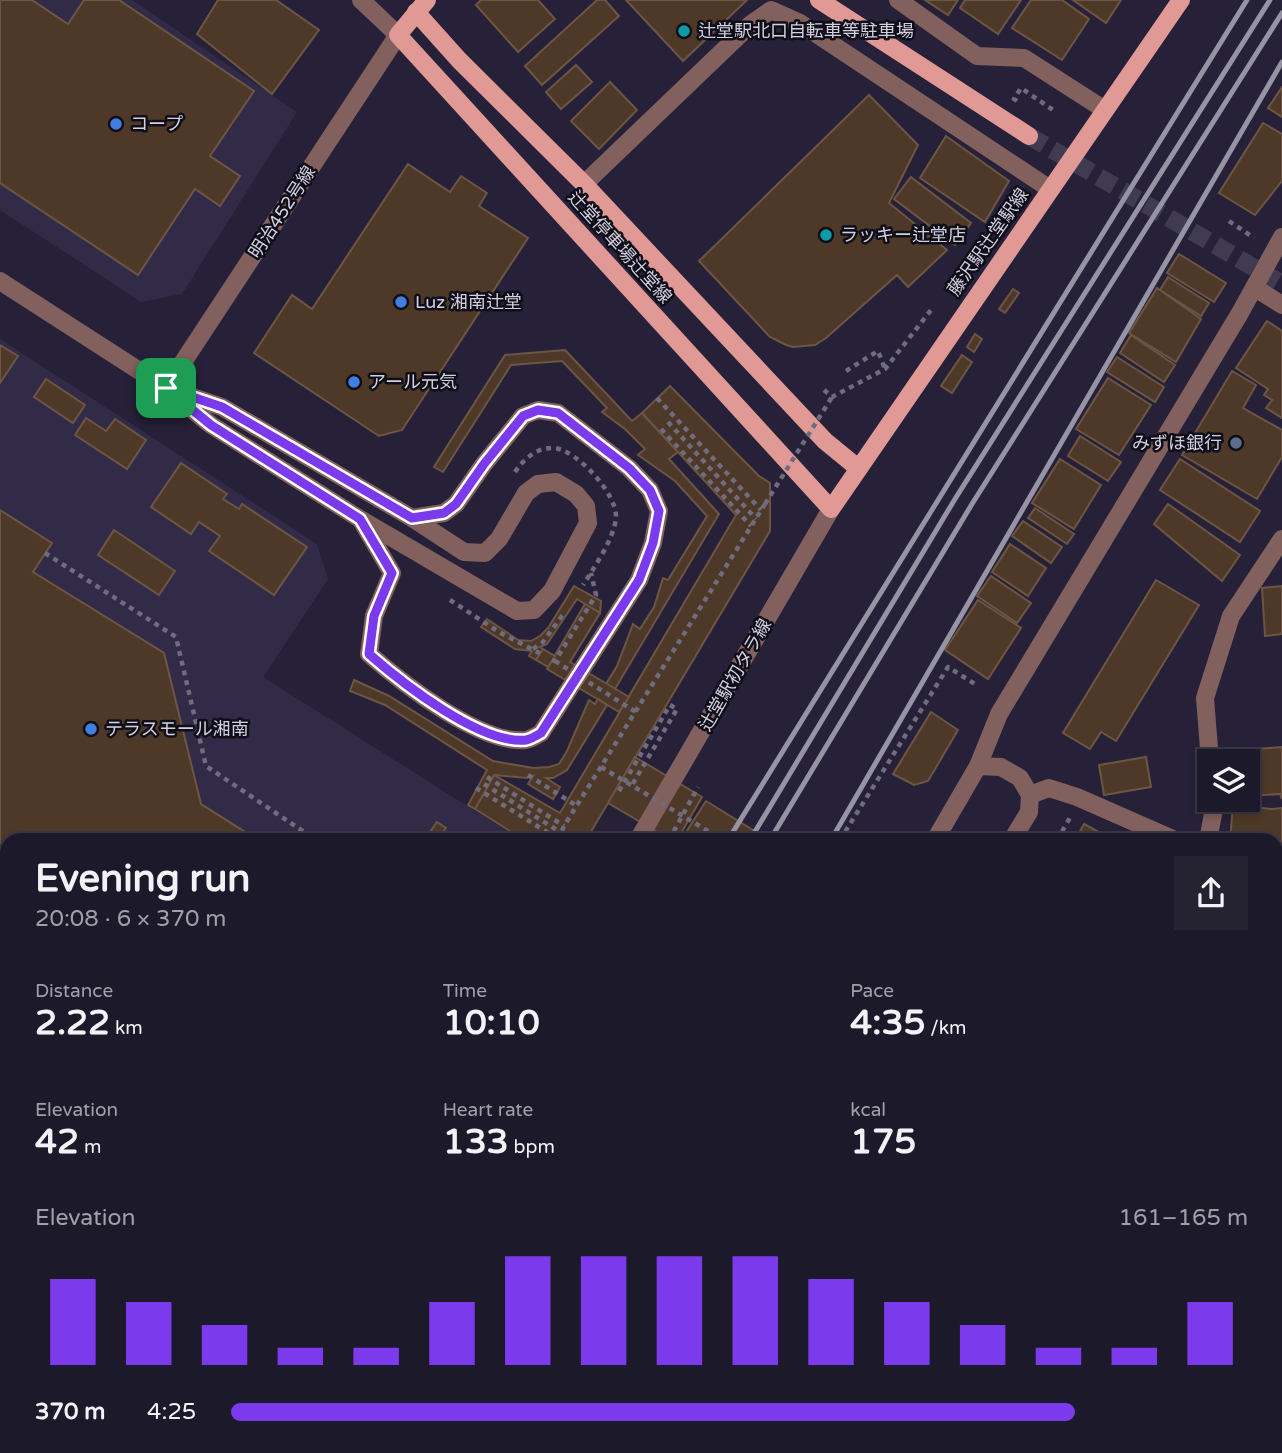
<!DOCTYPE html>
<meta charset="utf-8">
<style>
:root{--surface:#1c192a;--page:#252232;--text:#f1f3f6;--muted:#a0a0a8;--line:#3a3847;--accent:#7c3aed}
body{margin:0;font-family:"Varela Round","Noto Sans JP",sans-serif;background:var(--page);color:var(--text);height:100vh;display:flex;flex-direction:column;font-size:26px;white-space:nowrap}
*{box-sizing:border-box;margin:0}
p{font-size:23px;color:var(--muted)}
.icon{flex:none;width:38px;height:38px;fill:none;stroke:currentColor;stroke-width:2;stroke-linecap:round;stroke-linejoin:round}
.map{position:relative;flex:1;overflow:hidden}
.side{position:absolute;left:0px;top:833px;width:1283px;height:621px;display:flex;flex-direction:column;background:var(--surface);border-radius:21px 21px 0 0;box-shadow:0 4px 10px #0003,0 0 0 2px var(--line)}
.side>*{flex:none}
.buttons{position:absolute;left:1197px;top:749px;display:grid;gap:14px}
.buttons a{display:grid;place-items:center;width:63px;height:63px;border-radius:0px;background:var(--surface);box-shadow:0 4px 10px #0003,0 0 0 2px var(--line);font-size:35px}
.pin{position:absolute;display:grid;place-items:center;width:60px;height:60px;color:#fff;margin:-30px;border-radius:14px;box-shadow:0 4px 10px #0006}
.round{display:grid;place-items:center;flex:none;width:74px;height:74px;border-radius:0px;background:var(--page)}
.summary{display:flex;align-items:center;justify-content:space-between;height:119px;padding:0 35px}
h1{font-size:38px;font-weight:700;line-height:52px}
.figures{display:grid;grid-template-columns:repeat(3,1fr);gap:10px;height:119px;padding:7px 35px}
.figures div{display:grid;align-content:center}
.figures b{font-size:35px;font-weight:700}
.figures small{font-size:19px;font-weight:400}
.figures p{font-size:19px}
.chart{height:196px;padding:14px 35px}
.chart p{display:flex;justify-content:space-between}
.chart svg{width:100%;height:126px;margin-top:7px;stroke:var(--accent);stroke-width:6}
ul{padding:0 35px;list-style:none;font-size:23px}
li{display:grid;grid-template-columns:112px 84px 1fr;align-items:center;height:52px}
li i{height:18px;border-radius:9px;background:var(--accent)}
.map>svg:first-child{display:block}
.built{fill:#312b47}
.building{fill:#4e3928;stroke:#6c5544;stroke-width:2}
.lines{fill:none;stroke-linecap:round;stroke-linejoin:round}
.major-tunnel{stroke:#403b51;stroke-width:18;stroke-dasharray:18 9;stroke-linecap:butt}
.path{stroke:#706c7f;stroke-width:4.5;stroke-dasharray:5 5;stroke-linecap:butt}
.minor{stroke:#82605d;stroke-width:18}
.major{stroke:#e09995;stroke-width:18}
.rail{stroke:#9693a5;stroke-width:5}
.path-bridge{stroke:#706c7f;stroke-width:4.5;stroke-dasharray:5 5;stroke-linecap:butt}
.route-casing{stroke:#fff;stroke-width:14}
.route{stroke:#7c3aed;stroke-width:9}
.culture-dot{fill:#0f9aa8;stroke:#0f0d17;stroke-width:2.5}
.shop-dot{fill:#3f7fe0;stroke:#0f0d17;stroke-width:2.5}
.service-dot{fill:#5c6f8a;stroke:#0f0d17;stroke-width:2.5}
.labels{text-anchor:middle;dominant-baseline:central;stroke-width:5;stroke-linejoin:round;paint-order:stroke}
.poi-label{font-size:18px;fill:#d2d0df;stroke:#0f0d17;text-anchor:start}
.street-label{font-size:18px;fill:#d2d0df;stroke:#0f0d17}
</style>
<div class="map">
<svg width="1282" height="1453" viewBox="0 0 1282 1453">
<rect width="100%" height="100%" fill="#262138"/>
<g class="built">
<polygon points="0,0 132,0 297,112 182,294 141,302 0,210"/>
<polygon points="0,339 317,544 328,579 263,677 521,840 7,840 7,1367 0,1362"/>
<polygon points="134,1447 233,1447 230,1453 143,1453"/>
</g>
<g class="building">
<polygon points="0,0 32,0 68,24 84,0 119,0 254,91 210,156 240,176 220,206 195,189 138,275 0,183"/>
<polygon points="218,0 276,0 319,30 272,94 197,34"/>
<polygon points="481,0 538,0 555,19 518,52 476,5"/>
<polygon points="597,0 605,0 619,16 542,85 525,66"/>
<polygon points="626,0 747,0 683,61"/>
<polygon points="925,0 958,0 948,15"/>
<polygon points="965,0 1021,0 998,34 960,8"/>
<polygon points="1031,0 1062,0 1089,19 1062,60 1012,28"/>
<polygon points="1073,0 1121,0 1106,23"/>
<polygon points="576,65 592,82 561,109 546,92"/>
<polygon points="610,82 637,110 599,149 571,121"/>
<polygon points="1282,87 1282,117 1268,108"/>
<polygon points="869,95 918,145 889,203 947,250 908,287 897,275 826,338 815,345 793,347 786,345 770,337 699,261"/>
<polygon points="1263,123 1282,134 1282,181 1255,215 1219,193"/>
<polygon points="946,136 1009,181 985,222 920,178"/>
<polygon points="408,164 450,192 461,176 487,193 479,206 528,238 402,430 379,436 254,353 292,295 312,309"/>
<polygon points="911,177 971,223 955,245 894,199"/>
<polygon points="1179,254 1226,283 1214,302 1167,273"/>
<polygon points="1168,277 1209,303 1201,316 1160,290"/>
<polygon points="1157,288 1201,319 1176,362 1129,333"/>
<polygon points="1013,289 1019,293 1005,313 999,309"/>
<polygon points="1267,321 1282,331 1282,418 1266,408 1272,400 1264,395 1268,389 1236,368"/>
<polygon points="975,334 982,339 974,352 967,347"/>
<polygon points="1131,335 1175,365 1164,382 1120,353"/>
<polygon points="0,345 18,356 0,383"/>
<polygon points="565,350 632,421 642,413 678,452 669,459 719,514 615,689 606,684 617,666 633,624 640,629 654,607 663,578 668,580 707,516 675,481 638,455 645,449 625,429 602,412 607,408 562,361 511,365 443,472 434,467 505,355"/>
<polygon points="962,355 972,362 952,393 941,386"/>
<polygon points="1117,357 1164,387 1155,402 1107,372"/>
<polygon points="1232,371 1256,385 1243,408 1282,430 1282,457 1257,499 1182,455"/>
<polygon points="1108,378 1151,405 1119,455 1076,429"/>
<polygon points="46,379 85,405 73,423 34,397"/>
<polygon points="670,386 759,476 770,483 770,531 586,840 524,840 475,809 494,775 560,813 736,515 642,413"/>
<polygon points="86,418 106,431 115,419 146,440 127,469 75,435"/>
<polygon points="1080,436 1121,462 1108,481 1068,456"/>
<polygon points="1060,459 1101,485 1074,529 1032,503"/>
<polygon points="1180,459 1260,511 1240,542 1160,490"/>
<polygon points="181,463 227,494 223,499 239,509 242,504 307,547 274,595 209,551 220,536 199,522 191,534 151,507"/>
<polygon points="1168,504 1240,555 1222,581 1154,524"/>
<polygon points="1035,508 1074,534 1067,544 1028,518"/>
<polygon points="0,510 52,543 33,572 164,653 201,804 258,840 7,840 7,992 0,987"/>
<polygon points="1023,521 1062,547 1051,563 1012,536"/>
<polygon points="114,530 175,571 159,595 98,555"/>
<polygon points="1010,544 1046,568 1028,596 992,572"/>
<polygon points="991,576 1031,603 1017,623 977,596"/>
<polygon points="1156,580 1199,605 1116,741 1101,732 1090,749 1063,733"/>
<polygon points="574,586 601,601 600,613 577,599 547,644 540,647 543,649 536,660 529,656 532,651 515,649 481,627 487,619 518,640 531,641 540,636 548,628"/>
<polygon points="1282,586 1282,634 1265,636 1262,588"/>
<polygon points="978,600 1021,628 988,679 945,650"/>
<polygon points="585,604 600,613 570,662 629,697 619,712 547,669"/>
<polygon points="543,649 555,656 548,667 536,660"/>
<polygon points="354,680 389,696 493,761 533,768 549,767 559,764 567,751 589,700 595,704 598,699 607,705 567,770 553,778 546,778 560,787 553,799 528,784 533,776 527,778 494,775 475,809 468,805 487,770 385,705 350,691"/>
<polygon points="931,712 958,730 928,781 914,785 893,774"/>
<polygon points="1282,747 1282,799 1280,794 1248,796 1248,761 1231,761 1230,751"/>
<polygon points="635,757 702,797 677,840 671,840 608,803"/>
<polygon points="1146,757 1151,787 1104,795 1099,765"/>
<polygon points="706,801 769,840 681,840"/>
<polygon points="1233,805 1272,809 1282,808 1282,879 1276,875 1276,840 1230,840"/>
<polygon points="437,822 446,828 438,840 428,835"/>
<polygon points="1084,824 1113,840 1075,840"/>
<polygon points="7,1096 7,1236 0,1231 0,1107"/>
<polygon points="1276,1286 1282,1286 1282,1313 1276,1308"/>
<polygon points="1282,1332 1282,1352 1276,1354 1276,1334"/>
<polygon points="1282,1360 1282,1405 1276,1406 1276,1361"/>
<polygon points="609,1447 688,1447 692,1450 690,1453 605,1453"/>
<polygon points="727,1447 761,1447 749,1453 729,1453"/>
<polygon points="936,1447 972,1447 960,1453 939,1453"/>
<polygon points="1082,1447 1127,1447 1129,1453 1076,1453 1075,1451"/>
<polygon points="1186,1447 1206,1447 1215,1453 1182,1453"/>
<polygon points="1224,1447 1248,1447 1249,1453 1225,1453"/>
</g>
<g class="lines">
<polyline class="major-tunnel" points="1029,136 1282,284"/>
<g class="path">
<polyline points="1017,101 1014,99 1021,88 1056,112"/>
<polyline points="1229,221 1254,238"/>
<polyline points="846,371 878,351 885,369"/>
<polyline points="824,390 832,397 885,369 931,310"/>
<polyline points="657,398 761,510"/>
<polyline points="668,422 756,519"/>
<polyline points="661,429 751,526"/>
<path d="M515,472C524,459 537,447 554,448C577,450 617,494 616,517C615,537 594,568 583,585"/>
<polyline points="45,553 176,637 206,766 316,840"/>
<polyline points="450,600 499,632 541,654"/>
<polyline points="533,649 543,642 564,613"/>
<polyline points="552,660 555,661 596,595 591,573"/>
<polyline points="528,775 577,806"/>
<polyline points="487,777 564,826"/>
<polyline points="484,784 560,832"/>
<polyline points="476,788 558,839"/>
<polyline points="619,791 670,705 677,709 632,785"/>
<polyline points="558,840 564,826 765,504"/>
<polyline points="669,840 698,787"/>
<polyline points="840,840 948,667 978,686"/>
<polyline points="1057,840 1071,816"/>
<polyline points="0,1073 7,1062"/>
</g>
<g class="minor">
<polyline points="898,0 977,56 1024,58 1105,110"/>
<polyline points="584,184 751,24 771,10 800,23 1050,189"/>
<polyline points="0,281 166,388 211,425 360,519 517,611 534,610 552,591 588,523 586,506 576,494 556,482 538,484 526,493 499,539 485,553 464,552 412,518 222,407 166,388"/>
<polyline points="1255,288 1282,305"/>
<polyline points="166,388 398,35 361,0"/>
<path d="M361,520L392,573L374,616L369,654C402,683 481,745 526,740C531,739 536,736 541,733L639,580L653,543L659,511L650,490L629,468L558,413L538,410L523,416L484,464L456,504L444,513L412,518"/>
<polyline points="1210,761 1205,698 1231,616 1282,539"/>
<polyline points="978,766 1001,767 1020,778 1030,795 1029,812 1012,840"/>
<polyline points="1030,795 1049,788 1077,797 1175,840"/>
<polyline points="638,840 831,509"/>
<polyline points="935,840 978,766 999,714 1240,313 1282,237"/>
<polyline points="1208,840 1214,809 1213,800"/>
<polyline points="1276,889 1282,891"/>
<polyline points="1276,1123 1282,1188"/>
<polyline points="1276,1214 1282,1203"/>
<polyline points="1276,1245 1282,1249"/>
<polyline points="0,1409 7,1414"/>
<polyline points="59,1447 68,1453"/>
<polyline points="718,1447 722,1453"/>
<polyline points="1031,1447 1035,1453"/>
<polyline points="279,1453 282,1447"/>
<polyline points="581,1453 585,1447"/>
<polyline points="1160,1453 1164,1447"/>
</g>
<g class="major">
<polyline points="427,0 398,35 831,509 1181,0"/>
<polyline points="819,0 1029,136"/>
<polyline points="416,12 459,60 584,184 825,441 858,468"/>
</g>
<g class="rail">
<polyline points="728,840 1247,0"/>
<polyline points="750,840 955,499 1270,0"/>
<polyline points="770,840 972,504 1282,13"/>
<polyline points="831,840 1282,62"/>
<polyline points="365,1453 368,1447"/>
<polyline points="387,1453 390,1447"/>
<polyline points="403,1453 407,1447"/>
<polyline points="469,1453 472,1447"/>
</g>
<g class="path-bridge">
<polyline points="765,504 832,397"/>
<polyline points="555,661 636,712"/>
<polyline points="601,767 723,840"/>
</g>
</g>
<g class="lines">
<g class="route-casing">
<path id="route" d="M166,388L222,407L412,518L444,513L456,504L484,464L523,416L538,410L558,413L629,468L650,490L659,511L653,543L639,580L541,733C536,736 531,739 526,740C481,745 402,683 369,654L374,616L392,573L360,519L211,425Z"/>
</g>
<use href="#route" class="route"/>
</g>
<g class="culture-dot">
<circle cx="684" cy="31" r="7"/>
<circle cx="826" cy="235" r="7"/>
</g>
<g class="shop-dot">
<circle cx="116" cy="124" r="7"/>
<circle cx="401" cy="302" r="7"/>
<circle cx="354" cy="382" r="7"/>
<circle cx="91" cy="729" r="7"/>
</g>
<circle class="service-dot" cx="1236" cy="443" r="7"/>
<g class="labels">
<g class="poi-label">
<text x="698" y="31">辻堂駅北口自転車等駐車場</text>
<text x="130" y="124">コープ</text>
<text x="840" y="235">ラッキー辻堂店</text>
<text x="415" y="302">Luz 湘南辻堂</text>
<text x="368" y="382">アール元気</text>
<text x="1222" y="443" text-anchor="end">みずほ銀行</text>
<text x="105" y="729">テラスモール湘南</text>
</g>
<g class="street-label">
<text transform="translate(282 212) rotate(-57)">明治452号線</text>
<text transform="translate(988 242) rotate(-55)">藤沢駅辻堂駅線</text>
<text transform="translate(620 247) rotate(48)">辻堂停車場辻堂線</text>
<text transform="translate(735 675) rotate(-60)">辻堂駅初タラ線</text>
</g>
</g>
</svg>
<div class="buttons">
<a><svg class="icon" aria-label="layers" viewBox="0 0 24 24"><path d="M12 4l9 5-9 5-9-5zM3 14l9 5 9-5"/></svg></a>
</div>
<div class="pin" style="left:166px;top:388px;background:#1e9e55"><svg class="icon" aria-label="arrive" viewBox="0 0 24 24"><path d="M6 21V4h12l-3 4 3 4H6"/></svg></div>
<section class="side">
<div class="summary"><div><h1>Evening run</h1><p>20:08 · 6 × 370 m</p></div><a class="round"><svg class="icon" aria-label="share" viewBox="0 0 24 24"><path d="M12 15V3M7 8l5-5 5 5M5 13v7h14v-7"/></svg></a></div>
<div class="figures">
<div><p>Distance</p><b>2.22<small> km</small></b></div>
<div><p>Time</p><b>10:10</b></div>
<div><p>Pace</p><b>4:35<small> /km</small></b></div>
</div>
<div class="figures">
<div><p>Elevation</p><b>42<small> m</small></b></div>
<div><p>Heart rate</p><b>133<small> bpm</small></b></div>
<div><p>kcal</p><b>175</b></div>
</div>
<div class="chart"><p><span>Elevation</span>161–165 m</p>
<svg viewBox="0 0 160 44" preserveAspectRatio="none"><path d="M5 44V14M15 44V22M25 44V30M35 44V38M45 44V38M55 44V22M65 44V6M75 44V6M85 44V6M95 44V6M105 44V14M115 44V22M125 44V30M135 44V38M145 44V38M155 44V22"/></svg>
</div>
<ul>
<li><b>370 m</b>4:25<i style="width:83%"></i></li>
</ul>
</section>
</div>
